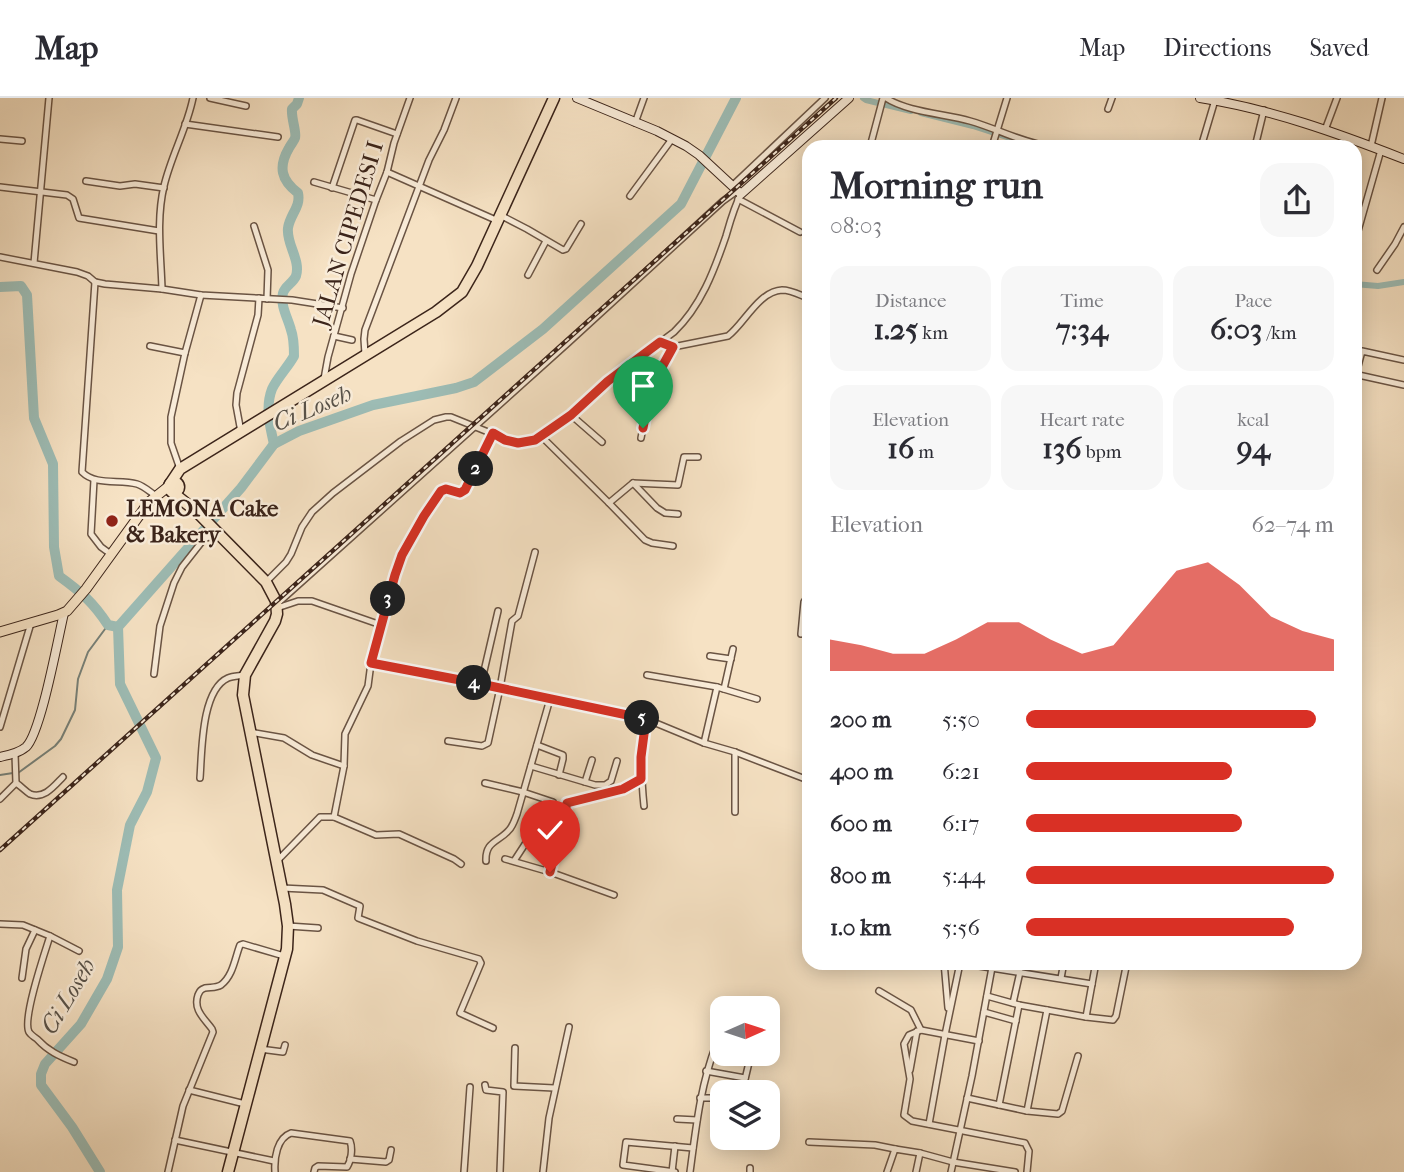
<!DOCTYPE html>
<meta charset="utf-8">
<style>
:root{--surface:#fff;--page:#f7f7f7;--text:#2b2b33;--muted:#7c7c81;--line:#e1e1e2;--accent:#d93025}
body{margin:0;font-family:"IM FELL French Canon",serif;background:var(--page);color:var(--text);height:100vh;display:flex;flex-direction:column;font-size:26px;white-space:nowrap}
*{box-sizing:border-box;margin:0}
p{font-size:23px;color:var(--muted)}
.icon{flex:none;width:38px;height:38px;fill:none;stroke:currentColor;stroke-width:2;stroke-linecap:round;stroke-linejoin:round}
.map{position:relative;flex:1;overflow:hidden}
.side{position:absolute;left:802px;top:42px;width:560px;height:830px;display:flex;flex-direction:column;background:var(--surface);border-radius:21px;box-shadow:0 4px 18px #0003}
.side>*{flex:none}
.needle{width:46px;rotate:87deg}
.controls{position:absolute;left:710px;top:898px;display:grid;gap:14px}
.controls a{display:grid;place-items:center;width:70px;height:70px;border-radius:14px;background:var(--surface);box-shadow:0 4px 18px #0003;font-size:35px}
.pin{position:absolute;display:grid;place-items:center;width:60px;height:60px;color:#fff;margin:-72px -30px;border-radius:50% 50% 50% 0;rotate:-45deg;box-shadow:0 0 7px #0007}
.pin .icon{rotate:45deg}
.km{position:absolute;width:35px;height:35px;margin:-18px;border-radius:50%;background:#222;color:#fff;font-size:19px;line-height:35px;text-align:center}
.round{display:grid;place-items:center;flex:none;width:74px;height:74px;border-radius:21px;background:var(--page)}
.head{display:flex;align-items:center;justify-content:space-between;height:119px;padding:0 28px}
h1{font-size:38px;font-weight:800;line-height:52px}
.metrics{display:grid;grid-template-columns:repeat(3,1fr);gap:10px;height:119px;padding:7px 28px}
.metrics div{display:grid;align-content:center;border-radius:18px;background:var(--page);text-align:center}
.metrics b{font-size:30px;font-weight:800}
.metrics small{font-size:19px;font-weight:400}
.metrics p{font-size:19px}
.chart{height:196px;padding:14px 28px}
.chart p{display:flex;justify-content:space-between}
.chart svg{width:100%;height:126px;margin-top:7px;fill:var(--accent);opacity:.7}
ul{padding:0 28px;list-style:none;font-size:23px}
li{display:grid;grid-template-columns:112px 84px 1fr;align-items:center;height:52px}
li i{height:18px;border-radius:9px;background:var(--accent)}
header{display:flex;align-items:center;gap:42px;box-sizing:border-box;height:98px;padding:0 35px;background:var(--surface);border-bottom:2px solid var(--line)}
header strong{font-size:33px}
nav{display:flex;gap:38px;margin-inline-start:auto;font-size:24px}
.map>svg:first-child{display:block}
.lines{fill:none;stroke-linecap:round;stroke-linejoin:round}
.stream{stroke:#768078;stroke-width:2}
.canal{stroke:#9dbdb6;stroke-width:6}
.river{stroke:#9dbdb6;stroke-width:10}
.street-casing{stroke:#6a5444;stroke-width:8}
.secondary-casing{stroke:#3b241a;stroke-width:10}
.primary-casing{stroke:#3b241a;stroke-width:11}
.highway-casing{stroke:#3b241a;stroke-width:13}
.street{stroke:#f9ecd9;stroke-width:5}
.secondary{stroke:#f9ecd9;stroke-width:8}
.primary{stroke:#f6e2c4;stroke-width:9}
.highway{stroke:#f6e2c4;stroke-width:10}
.rail-casing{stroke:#3b241a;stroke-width:4.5}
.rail{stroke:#f9ecd9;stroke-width:2;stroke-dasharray:5;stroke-linecap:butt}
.route-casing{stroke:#fff;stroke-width:14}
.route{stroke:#d93025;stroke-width:9}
.poi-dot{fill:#8f2418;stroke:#f9ecd9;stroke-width:2.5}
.labels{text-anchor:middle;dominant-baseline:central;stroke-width:5;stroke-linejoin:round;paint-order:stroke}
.street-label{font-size:23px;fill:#3b241a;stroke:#f9ecd9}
.poi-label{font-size:23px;font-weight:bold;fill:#3b241a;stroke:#f9ecd9;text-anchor:start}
.water-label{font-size:24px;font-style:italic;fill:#585249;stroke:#f9ecd9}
</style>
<header>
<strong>Map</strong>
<nav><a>Map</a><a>Directions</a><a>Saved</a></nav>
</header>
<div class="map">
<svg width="1404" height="1074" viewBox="0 0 1404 1074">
<rect width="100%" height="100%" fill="#f6e2c4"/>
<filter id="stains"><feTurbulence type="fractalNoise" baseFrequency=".00286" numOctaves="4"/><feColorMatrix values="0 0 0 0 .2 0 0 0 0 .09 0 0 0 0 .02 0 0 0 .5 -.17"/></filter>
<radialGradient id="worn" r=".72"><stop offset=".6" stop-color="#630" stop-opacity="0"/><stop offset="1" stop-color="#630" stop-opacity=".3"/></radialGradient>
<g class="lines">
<g class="stream">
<polyline points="18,675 55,648 61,641 75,612 78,581 88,554 108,527"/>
<polyline points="0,677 13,675"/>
</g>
<g class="canal">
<polyline points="863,0 866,2 911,13"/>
<polyline points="921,15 973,28 1032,47"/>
<polyline points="1354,186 1378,188 1404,184"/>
</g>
<g class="river">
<path d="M0,189L21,188L27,197L34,320L53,366L54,449L59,478C81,494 93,504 108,527L118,529"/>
<path d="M274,346C270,329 265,309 272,291C277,280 288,269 294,258C294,250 294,240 291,232C288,220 280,208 283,195C285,188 293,185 296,178C301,162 286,146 288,130C290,116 301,109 298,95C281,82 278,69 289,50C291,46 294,43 295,40C297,35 291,20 292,11L297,6L299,0"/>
<polyline points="100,1074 72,1029 41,987 41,976 45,966 81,926 107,881 118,849 117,792 130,727 147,694 156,660 120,586 118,529 241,390 274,346 299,333 373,307 456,290 474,284 543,231 681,106 736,0"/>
</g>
<g class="street-casing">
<g id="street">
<polyline points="210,0 246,8"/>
<path d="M886,0C907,14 946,16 970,23C998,31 1023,45 1052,49"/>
<polyline points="1108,11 1112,0"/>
<polyline points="635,25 644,0"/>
<polyline points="185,26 278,39"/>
<polyline points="1325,32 1337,0"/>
<polyline points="0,41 22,43"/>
<polyline points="1371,48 1382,0"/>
<polyline points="870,49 883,0"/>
<polyline points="992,49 1007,0"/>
<polyline points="1201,49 1215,2"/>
<polyline points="1255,49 1264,12"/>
<polyline points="387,74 498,123"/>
<polyline points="86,83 120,88 135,86 164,90"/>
<polyline points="314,84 376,102"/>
<polyline points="732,88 825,0"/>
<polyline points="0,89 67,97 73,101 79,120 159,133"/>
<polyline points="332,90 355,22 357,22 397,36"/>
<polyline points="630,98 672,41"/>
<polyline points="738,101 800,134"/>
<polyline points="500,117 527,131 563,152 566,151 581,126"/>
<polyline points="254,128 268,172 267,201"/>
<polyline points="1354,147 1381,52"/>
<polyline points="0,159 77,174 88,178 95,184 105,186 162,191 201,197 292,202 343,210"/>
<polyline points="34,165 49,0"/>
<polyline points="1377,172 1395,146 1404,129"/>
<polyline points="528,177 546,143"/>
<path d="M95,184L82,374C96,388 119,381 137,386C144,388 150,394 156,398"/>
<path d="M162,191C161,157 156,122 164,88C171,58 187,30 193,0"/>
<polyline points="334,238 352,242"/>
<path d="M661,245L673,249L728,238C744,226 759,193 782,192C791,192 800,197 808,200"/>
<polyline points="150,248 185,255"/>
<polyline points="365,256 364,241 365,232 429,62 444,32 456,0"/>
<polyline points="1354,276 1404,287"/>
<polyline points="1356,276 1362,253 1404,262"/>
<polyline points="324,281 328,259 351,176 376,102 387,74 394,45 410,0"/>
<polyline points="571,317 602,344"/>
<polyline points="241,334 236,307 237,295 258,217 259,200"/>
<polyline points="541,338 609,405 633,385 678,387 684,359 698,359"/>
<polyline points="641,340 651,289 673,249"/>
<polyline points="180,371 171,345 171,319 185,255 201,197"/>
<polyline points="94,382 91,436 101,449 112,457"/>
<polyline points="633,385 657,410 665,415 678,416"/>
<polyline points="609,405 645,442 652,445 673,448"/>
<path d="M266,484L286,464L291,456L302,429L312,414L333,395L401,343L434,322L446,319H451L493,336L505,342L518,345L535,342L571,317L608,283L674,234C701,208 714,173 726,138C730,124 734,109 741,96"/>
<polyline points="277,506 568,245 723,103 737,93"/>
<polyline points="277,510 298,503 312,503 381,527"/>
<polyline points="801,536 804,504 808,498"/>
<polyline points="710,558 731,561"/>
<polyline points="371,565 481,586 646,621 704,645 735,654 808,682"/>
<polyline points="154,576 160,528 174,485 182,469 204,441 217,436"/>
<polyline points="647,577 717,589 757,601"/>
<polyline points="481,586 498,513"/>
<polyline points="724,591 733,551"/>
<polyline points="0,629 31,525"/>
<polyline points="250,634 284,640 312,657 344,668"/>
<polyline points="448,643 482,648 488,645 500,590 512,523 518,518 535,454"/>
<polyline points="704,645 717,589"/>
<polyline points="537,647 563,657 563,661 559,677"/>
<polyline points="531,668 595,687 605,687 611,683 617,663"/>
<path d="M200,680C202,654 201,592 228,580C233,578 240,578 245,577"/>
<polyline points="585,684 592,662"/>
<path d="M16,685C21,688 25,693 30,696C44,702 55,687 63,679"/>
<polyline points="485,685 523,694 553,704"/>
<polyline points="0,701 16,685 15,656"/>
<path d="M644,708C641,679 640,650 646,621"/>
<polyline points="735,714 735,654"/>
<polyline points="334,719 376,737 399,736 454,761 461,766"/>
<polyline points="505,761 550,774"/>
<polyline points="278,762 320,719 334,719 344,668 345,636 368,588 371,565 395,477 409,443 440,395 446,391 461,395 465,392 493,336"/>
<path d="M486,763C485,743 499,744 509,732C513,728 515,721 517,716L550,601"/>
<polyline points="514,763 529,740 557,745"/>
<polyline points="282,790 323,792 360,808 358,820 417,843 479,861 481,865 460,915 493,930"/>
<polyline points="614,797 550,774 551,771 567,705 623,690 641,681"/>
<polyline points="0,826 23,827 50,838 79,853"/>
<polyline points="288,828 318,830"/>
<path d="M50,838C45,854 22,921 29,934C31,937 34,939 37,941C48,953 59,958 74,964"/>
<polyline points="944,864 948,910"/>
<polyline points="22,880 26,851 35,832"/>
<polyline points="1061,880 1064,864"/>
<polyline points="879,893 911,912 921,932"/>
<polyline points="987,898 1019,907 1086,919 1113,922 1116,918 1127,864"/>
<polyline points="1013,905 1020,874"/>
<polyline points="984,914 1016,923"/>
<polyline points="1086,919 1096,864"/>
<polyline points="979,943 921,932 909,937 904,946 910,981 904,1017 912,1023 1025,1045 1029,1053 1027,1074"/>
<polyline points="515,950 514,988 554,990"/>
<polyline points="260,951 283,954 285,947"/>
<polyline points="910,972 917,933"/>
<polyline points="706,973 745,980"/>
<polyline points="485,987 486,992 503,994 500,1074"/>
<polyline points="189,992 245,1006"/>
<polyline points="742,994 751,956"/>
<polyline points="700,1000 723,1000"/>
<polyline points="967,1000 1027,1013 1058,1016 1062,1013 1078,958"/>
<polyline points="999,1007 1019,907"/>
<polyline points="1027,1013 1047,912"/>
<polyline points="677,1021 697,1022"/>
<polyline points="929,1026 945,937 960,865 1092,886"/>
<polyline points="175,1042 274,1063"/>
<polyline points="809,1044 875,1047 895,1051"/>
<polyline points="350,1061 386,1064 389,1062 391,1052"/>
<polyline points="750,1070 750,1074"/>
<path d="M168,1074L183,1008L213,934L212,931C204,920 193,912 198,897C200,893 200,892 205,890C211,889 216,890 221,887C233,878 235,860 240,847L243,846L284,858"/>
<path d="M275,1074C274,1060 277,1040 291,1035L350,1043C353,1051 351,1063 347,1069L318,1068L315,1070L314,1074"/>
<polyline points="464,1074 470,989"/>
<polyline points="543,1074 549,1020 569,929"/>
<polyline points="672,1074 675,1048"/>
<polyline points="675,1074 623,1067 626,1044 693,1050"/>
<path d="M690,1074C696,1030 700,989 716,947H723"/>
<polyline points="887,1074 895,1051 920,1055"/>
<polyline points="916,1074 920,1055 953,1064 1015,1074"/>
<polyline points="951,1074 972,978 993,864"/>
</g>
</g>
<g class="secondary-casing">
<g id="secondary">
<polyline points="577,0 657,33 686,48 699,57 741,96 849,0"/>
<path d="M1200,0C1271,11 1337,35 1404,61"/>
<path d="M0,659C9,657 19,655 26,649C41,635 58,540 64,515"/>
</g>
</g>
<g class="primary-casing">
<polyline id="primary" points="0,534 58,517 67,513 86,491 149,404 169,388"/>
</g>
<g class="highway-casing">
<g id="highway">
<circle cx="174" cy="389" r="5"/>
<polyline points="170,386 180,371 436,214 462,194 477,168 554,0"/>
<polyline points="172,394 197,414 266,484 276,503 277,516 275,523 245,577 243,597 285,806 288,828 287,851 228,1074"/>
</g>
</g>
<use href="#street" class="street"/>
<use href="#secondary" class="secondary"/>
<use href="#primary" class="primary"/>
<use href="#highway" class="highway"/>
<g class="rail-casing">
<polyline id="rail" points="0,752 836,0"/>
</g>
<use href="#rail" class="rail"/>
</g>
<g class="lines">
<g class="route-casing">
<polyline id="route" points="550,774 567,705 623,691 641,681 641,659 646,621 481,586 371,565 395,477 402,457 424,418 441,393 446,391 460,395 465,392 493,335 505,342 518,345 535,342 571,317 608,283 660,244 673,249 651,289 643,330"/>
</g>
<use href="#route" class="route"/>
</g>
<circle class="poi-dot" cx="112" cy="423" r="7"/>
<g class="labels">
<g class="street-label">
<text transform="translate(348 136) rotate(-73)">JALAN CIPEDESI I</text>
</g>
<g class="poi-label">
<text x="126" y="410">LEMONA Cake<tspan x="126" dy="26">&amp; Bakery</tspan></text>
</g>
<g class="water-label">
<text transform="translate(312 310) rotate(-23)">Ci Loseh</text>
<text transform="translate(68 898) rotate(-59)">Ci Loseh</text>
</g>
</g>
<rect width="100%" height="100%" filter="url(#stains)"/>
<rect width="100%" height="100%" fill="url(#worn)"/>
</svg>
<div class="controls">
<a><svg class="needle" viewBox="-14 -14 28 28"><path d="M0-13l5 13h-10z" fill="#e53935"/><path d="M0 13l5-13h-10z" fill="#7c7c81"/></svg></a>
<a><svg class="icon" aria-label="layers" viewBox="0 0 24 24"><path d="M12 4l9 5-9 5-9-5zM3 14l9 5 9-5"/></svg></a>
</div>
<div class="pin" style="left:643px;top:330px;background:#1e9e55"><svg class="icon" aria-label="arrive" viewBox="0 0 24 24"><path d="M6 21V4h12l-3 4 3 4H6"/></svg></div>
<div class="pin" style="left:550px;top:774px;background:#d93025"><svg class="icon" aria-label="check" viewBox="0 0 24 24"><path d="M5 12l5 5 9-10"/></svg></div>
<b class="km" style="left:476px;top:371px">2</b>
<b class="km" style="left:388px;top:501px">3</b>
<b class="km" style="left:474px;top:585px">4</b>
<b class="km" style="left:642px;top:620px">5</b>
<section class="side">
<div class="head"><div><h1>Morning run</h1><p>08:03</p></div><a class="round"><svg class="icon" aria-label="share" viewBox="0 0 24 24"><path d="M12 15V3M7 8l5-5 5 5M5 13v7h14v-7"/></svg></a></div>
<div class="metrics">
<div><p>Distance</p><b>1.25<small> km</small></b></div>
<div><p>Time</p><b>7:34</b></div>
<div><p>Pace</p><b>6:03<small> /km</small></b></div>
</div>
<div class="metrics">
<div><p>Elevation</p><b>16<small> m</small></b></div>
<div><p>Heart rate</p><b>136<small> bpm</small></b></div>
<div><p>kcal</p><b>94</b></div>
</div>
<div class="chart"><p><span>Elevation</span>62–74 m</p>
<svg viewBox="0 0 160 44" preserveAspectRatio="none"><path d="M0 44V33L10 35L20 38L30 38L40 33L50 27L60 27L70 33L80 38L90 35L100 22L110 9L120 6L130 14L140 25L150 30L160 33V44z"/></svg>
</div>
<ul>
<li><b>200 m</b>5:50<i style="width:94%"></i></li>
<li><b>400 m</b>6:21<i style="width:67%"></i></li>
<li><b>600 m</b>6:17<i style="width:70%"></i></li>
<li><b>800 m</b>5:44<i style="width:100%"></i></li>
<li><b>1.0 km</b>5:56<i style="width:87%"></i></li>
</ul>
</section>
</div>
